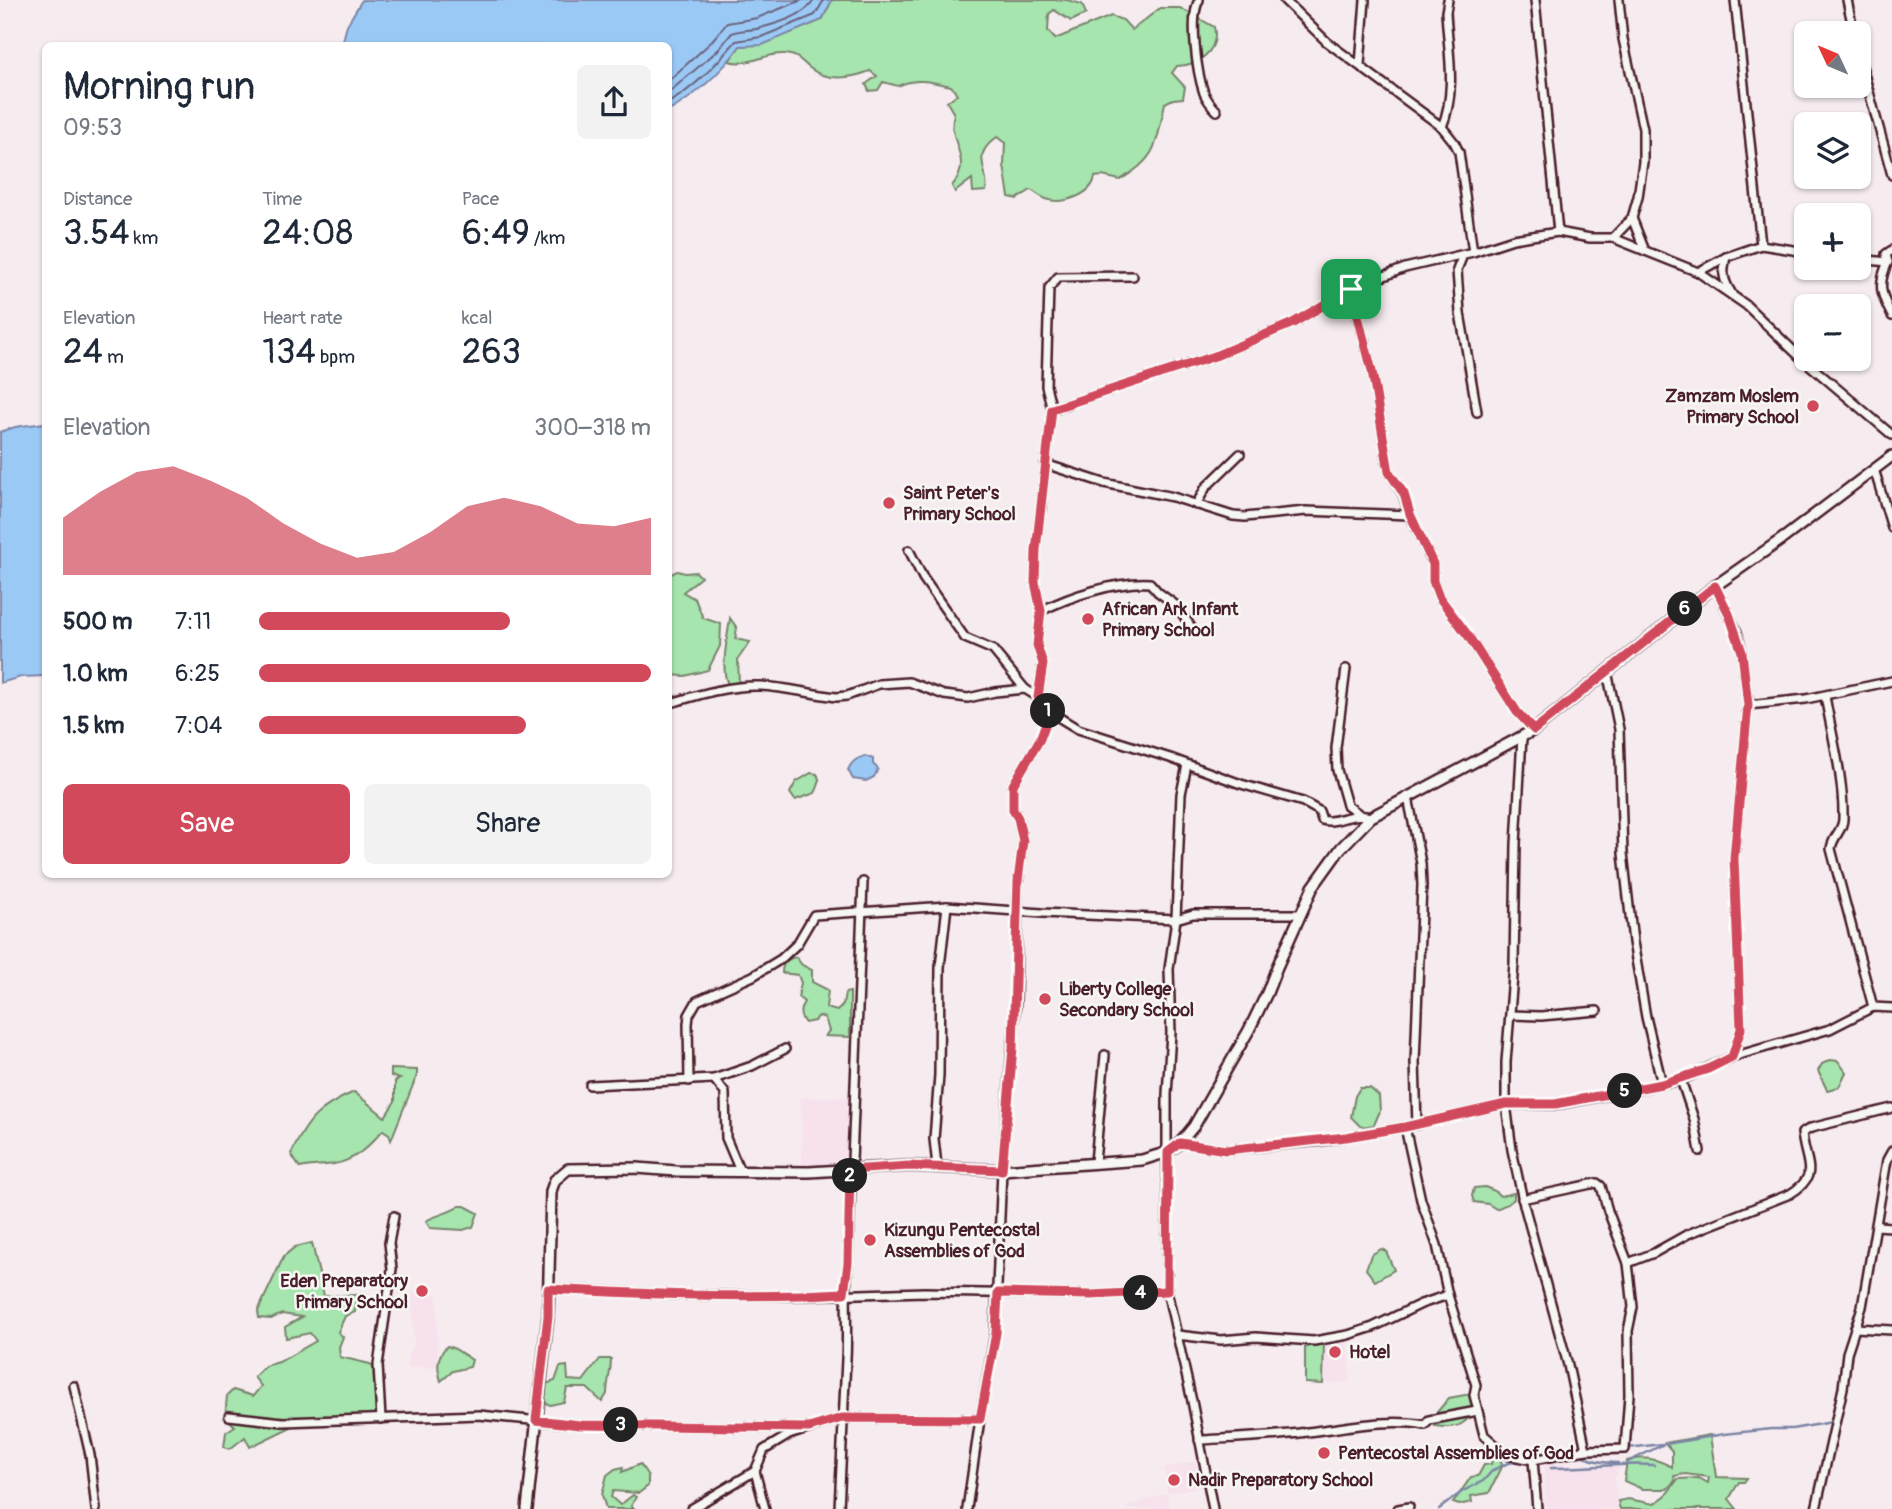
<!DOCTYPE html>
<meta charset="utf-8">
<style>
:root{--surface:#fff;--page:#f2f2f3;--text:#1f2937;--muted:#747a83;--accent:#d1495b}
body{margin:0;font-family:Pangolin,sans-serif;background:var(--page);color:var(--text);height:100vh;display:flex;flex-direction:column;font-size:26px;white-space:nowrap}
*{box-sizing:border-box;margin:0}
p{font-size:23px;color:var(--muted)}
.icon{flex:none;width:38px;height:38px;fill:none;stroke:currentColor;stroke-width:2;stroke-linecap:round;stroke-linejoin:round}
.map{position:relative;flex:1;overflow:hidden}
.sheet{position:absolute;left:42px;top:42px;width:630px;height:836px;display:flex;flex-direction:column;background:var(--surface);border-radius:10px;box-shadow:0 2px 5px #0004}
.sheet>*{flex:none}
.needle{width:46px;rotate:314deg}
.fabs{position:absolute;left:1794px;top:21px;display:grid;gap:14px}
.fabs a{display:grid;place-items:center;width:77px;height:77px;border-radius:10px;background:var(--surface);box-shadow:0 2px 5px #0004;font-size:35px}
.pin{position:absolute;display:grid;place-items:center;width:60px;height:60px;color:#fff;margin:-30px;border-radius:14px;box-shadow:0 4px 10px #0006}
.km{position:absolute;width:35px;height:35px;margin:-18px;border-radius:50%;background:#222;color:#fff;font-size:19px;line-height:35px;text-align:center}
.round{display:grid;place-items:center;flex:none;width:74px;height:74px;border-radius:10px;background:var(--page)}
.headline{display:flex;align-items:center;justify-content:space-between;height:119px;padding:0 21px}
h1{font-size:38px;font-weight:600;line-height:52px}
.stats{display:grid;grid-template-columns:repeat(3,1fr);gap:10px;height:119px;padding:7px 21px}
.stats div{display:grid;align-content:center}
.stats b{font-size:35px;font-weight:600}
.stats small{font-size:19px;font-weight:400}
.stats p{font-size:19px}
.chart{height:196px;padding:14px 21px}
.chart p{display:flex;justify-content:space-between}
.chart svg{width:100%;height:126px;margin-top:7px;fill:var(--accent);opacity:.7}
.primary-button{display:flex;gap:14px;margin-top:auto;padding:14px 21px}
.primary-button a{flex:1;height:80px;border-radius:10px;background:var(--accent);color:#fff;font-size:28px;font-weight:600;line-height:80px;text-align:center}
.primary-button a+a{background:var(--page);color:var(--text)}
ul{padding:0 21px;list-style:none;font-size:23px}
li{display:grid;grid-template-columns:112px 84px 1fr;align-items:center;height:52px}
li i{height:18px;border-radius:9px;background:var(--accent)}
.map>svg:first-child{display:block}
.built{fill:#f6e1ed}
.green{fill:#a6e5ad;stroke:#78826c;stroke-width:2}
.water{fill:#9bc9f6;stroke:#7b85a5;stroke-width:2}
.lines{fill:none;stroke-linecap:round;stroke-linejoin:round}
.shore{stroke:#6a637c;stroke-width:2}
.stream{stroke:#7b85a5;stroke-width:2.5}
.minor-casing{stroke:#4a1f2b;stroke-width:12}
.tertiary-casing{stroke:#4a1f2b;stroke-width:14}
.minor{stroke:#f6f6f2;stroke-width:7}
.tertiary{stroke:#f6f6f2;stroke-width:9}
.route-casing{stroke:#fff;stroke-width:14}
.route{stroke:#d1495b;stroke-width:9}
.poi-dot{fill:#d1495b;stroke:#f6f6f2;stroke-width:2.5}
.labels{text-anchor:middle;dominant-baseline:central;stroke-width:5;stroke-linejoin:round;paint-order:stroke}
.poi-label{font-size:18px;font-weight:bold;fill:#4a1f2b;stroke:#f6f6f2;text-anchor:start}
</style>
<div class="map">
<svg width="1892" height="1509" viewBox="0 0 1892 1509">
<rect width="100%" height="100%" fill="#f6ecf0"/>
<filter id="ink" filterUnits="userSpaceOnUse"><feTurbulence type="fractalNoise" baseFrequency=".0143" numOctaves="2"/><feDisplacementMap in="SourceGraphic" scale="14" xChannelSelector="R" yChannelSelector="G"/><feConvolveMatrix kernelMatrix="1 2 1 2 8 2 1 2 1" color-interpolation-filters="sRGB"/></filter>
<g filter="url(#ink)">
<g class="built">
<polygon points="851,1097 850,1165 802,1165 801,1098"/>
<polygon points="412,1293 437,1294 437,1367 408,1368 409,1352 414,1345"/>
<polygon points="1347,1337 1350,1381 1323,1384 1324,1339"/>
<polygon points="1195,1461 1200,1487 1167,1493 1170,1509 1126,1509 1126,1507 1167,1493 1164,1468"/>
<polygon points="1544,1463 1601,1467 1621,1465 1614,1479 1619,1509 1545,1509"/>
</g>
<g class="green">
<path d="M832,0H1067L1082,4L1086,14L1071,21L1054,10L1049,14L1048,31L1055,39L1111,16L1123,20L1132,30L1160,8H1180L1214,27C1220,51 1197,66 1177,66L1172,73L1185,87L1183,98L1173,99L1165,103C1156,144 1158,158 1120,180L1102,176L1095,177C1092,195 1063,205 1046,199C1041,197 1036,193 1031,190L1017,199L1009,197L1004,166L1005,143L997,137C969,157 990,168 986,191L973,192L972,179L955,192L952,186C975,160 946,141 954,114L947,102L957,94L951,86C932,82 916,77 898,86L883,82L878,90L869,91L866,84L877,76L870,71C852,78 828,82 811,69C800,61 800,55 783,54C765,53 748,67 729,61L740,46L762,44L822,20Z"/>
<polygon points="677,571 685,573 696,572 701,577 683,592 695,599 703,618 721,624 720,646 708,670 685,676 669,675 669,575"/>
<path d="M730,618L737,628L735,639L750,642L738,659L739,683L731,688C718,676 728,636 730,618Z"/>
<path d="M811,773L817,774C821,781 819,785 815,793L795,800L790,793L796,782Z"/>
<path d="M796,957L802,965L812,970V982L828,990L826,1008L837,1011L843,1005L845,993L850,992V1037L825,1036L829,1031L825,1018L819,1016L814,1021L805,1023C799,1016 799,1010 804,1002L798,997L801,983L798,975L782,973C782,963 786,959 796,957Z"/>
<polygon points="1830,1060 1838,1061 1846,1072 1839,1087 1827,1090 1818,1071 1822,1064"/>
<path d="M391,1069L417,1070V1075L391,1140L389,1134L383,1130C370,1145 355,1161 334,1164C322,1166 312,1165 300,1168L291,1154C308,1119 318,1108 354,1092L385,1117L395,1101V1081L400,1079L391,1076Z"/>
<polygon points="1360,1088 1370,1088 1379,1096 1380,1111 1374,1125 1361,1127 1351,1117 1355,1096"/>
<polygon points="1485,1187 1495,1191 1500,1196 1514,1193 1514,1199 1508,1204 1496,1209 1488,1204 1474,1202 1472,1196 1474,1188"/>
<path d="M459,1206H465L478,1213L473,1227L463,1230L430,1228L426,1221C437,1214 449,1214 459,1206Z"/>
<polygon points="312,1243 324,1296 357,1295 355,1312 345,1316 338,1332 343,1337 339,1347 340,1357 370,1364 376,1369 381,1419 371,1424 295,1425 250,1447 245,1437 230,1449 224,1447 226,1432 235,1426 225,1417 227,1396 233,1390 253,1396 261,1386 254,1377 265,1366 279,1362 316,1341 310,1333 286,1338 285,1327 302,1317 282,1314 271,1319 259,1318 258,1311 284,1256 295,1247"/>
<polygon points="1381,1249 1386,1251 1394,1270 1375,1281 1366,1269 1371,1255"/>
<polygon points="1324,1339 1323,1384 1305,1383 1305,1348"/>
<path d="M447,1346L455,1349L472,1360L470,1367L453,1371L441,1381C437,1368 436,1357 447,1346Z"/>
<path d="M600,1359H611C611,1375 607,1381 607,1394L602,1402L587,1388H567L564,1402L550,1405L542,1401L545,1384L555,1381L560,1367L567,1366L568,1380L583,1381Z"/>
<path d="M1470,1394L1478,1402C1468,1424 1459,1430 1435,1426L1432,1418L1449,1398Z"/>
<path d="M1710,1435L1716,1477L1747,1478L1744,1482H1739L1729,1499L1737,1509H1620L1618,1501L1628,1499L1654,1504L1665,1496L1678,1479L1699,1478L1708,1483L1709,1477L1685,1474L1674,1476L1675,1481L1667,1489H1642L1624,1481L1627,1461C1643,1455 1658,1459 1672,1467V1451L1665,1443Z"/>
<polygon points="1483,1447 1499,1458 1503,1465 1489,1493 1471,1496 1472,1502 1459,1505 1453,1503 1471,1477 1478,1476 1484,1465 1491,1464 1492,1460 1477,1451"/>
<polygon points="640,1464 648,1476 648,1486 639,1493 613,1491 611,1497 620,1505 633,1495 636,1497 631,1506 635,1509 606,1509 602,1495 607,1475 615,1469 623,1467 622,1472"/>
</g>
<g class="water">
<path d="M362,0H832L822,20L762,45L740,46C722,72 695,96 669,111L668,46L342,45L347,25Z"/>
<polygon points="45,423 45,676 21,677 0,683 0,432 15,427"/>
<path d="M865,756L873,759V764L878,769L874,777L866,781L853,779L848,770C852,761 856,759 865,756Z"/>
</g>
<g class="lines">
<g class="shore">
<polyline points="668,81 709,44 727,23 757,18 802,0"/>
<path d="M668,93L717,51L732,33C741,29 751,31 760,28C776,24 806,15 814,0"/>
<path d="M668,103C695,88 716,64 736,41L761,37L815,15L824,0"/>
</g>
<g class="stream">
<polyline points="1627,1448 1672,1443 1724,1434 1771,1429 1792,1429 1832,1422"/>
<path d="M1581,1454C1591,1462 1605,1463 1618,1463"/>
<polyline points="1628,1462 1662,1445"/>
<path d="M1551,1468C1586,1468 1620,1463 1654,1465"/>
<polyline points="1439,1509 1463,1491 1483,1481 1493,1470 1508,1463 1524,1461"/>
</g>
<g class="minor-casing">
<g id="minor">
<path d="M1199,0C1189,18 1197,73 1204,93C1207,100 1212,106 1217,111"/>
<polyline points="1284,0 1327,42 1442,127 1454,142 1459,152 1473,252"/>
<polyline points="1535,0 1558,232"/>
<polyline points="1619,0 1623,39 1643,129 1643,162 1638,197 1632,218 1645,251"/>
<polyline points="1735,0 1761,245"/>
<polyline points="1847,0 1854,33"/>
<polyline points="1858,52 1892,175"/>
<polyline points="1360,65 1365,0"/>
<path d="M1442,127C1457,90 1448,51 1446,12L1448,0"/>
<polyline points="1613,238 1632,218"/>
<path d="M1892,250L1886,254L1888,262C1877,285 1881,295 1892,316"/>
<polyline points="1463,255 1457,270 1460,313 1477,412"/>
<path d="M1726,257C1722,273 1723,280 1732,294"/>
<polyline points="1858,259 1888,262"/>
<polyline points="1698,272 1726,257 1761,245 1806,252"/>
<path d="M1133,276L1058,277L1049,288L1046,386L1052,409L1036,550L1035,582L1041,611L1037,645L1043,664L1038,697L1050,712L1078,729L1170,758L1241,784L1303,802L1319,811L1322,820C1337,825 1349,811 1371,817"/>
<polyline points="1351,289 1372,371 1389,472 1403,494 1410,515 1433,564 1433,581 1439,597 1469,637 1517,712 1534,730"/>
<polyline points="1052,409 1215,356 1293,323 1351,289 1405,268 1473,252 1513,239 1558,232 1590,238 1613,238 1698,272 1746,305 1799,356 1892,435"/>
<polyline points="1045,464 1104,483 1173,497 1233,516 1245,517 1306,511 1410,515"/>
<polyline points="1874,469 1892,528"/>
<polyline points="1196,505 1206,487 1240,454"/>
<polyline points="909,550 923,578 965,638 993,650 1025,689"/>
<polyline points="1715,586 1737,632 1742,652 1748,705 1734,858 1741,1029 1732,1057"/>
<path d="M1041,611C1070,596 1117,581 1150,583L1158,592L1177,606L1195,633"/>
<polyline points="1346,669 1336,748 1337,770 1347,805 1359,814"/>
<polyline points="1607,671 1619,729 1623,853 1633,942 1646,1017 1662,1084"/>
<path d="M1825,696C1832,736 1844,779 1843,819C1843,831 1832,837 1831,849L1873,1007"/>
<path d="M668,704C698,695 729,685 760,686C785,687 811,694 836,697L847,696L879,684L909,682L944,695L968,698L995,692L1025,689L1038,697"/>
<polyline points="1748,705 1806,699 1892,681"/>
<polyline points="1522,737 1516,844 1514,964 1506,1062 1506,1104 1512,1150 1524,1205 1568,1365 1586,1450"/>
<polyline points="1187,765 1181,794 1176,919 1169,969 1171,1033 1167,1094 1167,1291 1192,1401 1213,1509"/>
<polyline points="1408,797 1421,863 1422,885 1415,1062 1417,1125"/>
<polyline points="1511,1015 1541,1016 1597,1011"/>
<polyline points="714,1079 725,1093 726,1138 740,1171"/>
<polyline points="1681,1080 1694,1119 1700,1151"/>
<polyline points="689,1081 688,1024 689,1015 697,1001 753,976 781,959 797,944 814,915 947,906 1042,913 1176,919 1193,914 1301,914"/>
<polyline points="590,1085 714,1079 752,1066 785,1049"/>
<polyline points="1405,1127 1421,1200 1437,1245 1448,1295 1476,1385 1474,1395 1484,1435 1507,1455 1533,1460 1586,1450 1625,1449 1629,1395 1628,1331 1633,1307 1628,1263 1608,1211 1601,1186 1597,1183 1591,1184 1522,1199"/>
<polyline points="1180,1143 1226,1150 1321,1141 1405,1127 1506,1104 1555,1105 1634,1090 1681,1080 1732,1057 1830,1029 1873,1007 1892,1008"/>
<polyline points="1095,1162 1105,1055"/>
<polyline points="937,1166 934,1139 939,1075 940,967 947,906"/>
<polyline points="1876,1226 1892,1227"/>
<path d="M1628,1263L1654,1253L1688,1234L1790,1194C1821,1175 1805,1164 1802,1133L1811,1128L1892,1108"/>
<polyline points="548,1289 680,1295 796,1296 924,1292 1091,1295 1167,1291"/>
<polyline points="1855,1328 1892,1330"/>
<polyline points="1177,1335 1221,1340 1256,1337 1314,1341 1348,1335 1373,1327 1421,1304 1448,1295"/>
<polyline points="74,1386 90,1455 96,1509"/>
<polyline points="229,1416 283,1422 479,1415 580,1425 809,1428"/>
<polyline points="381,1419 378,1365 392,1269 389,1243 394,1216"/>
<path d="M1199,1440C1235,1438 1271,1437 1307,1432C1345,1428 1386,1418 1425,1425L1429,1420L1477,1411"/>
<polyline points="1533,1460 1537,1509"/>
<polyline points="691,1509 755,1471"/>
<polyline points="765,1509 755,1471 764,1450 789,1435 842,1418 980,1419"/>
<path d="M839,1509C841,1459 844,1409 846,1359C848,1326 844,1297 848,1263L863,882"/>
<polyline points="967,1509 980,1419 995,1333 1002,1170 1016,1000 1018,881 1023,841 1018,818 1013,809 1013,785 1040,739 1050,712"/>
<polyline points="1398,1509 1409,1507"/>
<polyline points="1816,1509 1843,1388 1847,1353 1862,1307 1887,1160 1892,1151"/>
</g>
</g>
<g class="tertiary-casing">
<polyline id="tertiary" points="527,1509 548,1316 551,1191 555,1180 568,1169 637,1168 676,1171 809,1172 909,1166 1002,1170 1142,1160 1168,1152 1180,1143 1194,1126 1249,1030 1267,993 1277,967 1313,887 1341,848 1371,817 1534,730 1715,586 1785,537 1892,456"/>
</g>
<use href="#minor" class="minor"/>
<use href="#tertiary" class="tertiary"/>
</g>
</g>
<g class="lines" filter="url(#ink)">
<g class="route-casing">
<path id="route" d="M1351,289L1372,371L1389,472L1404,494L1410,514L1433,564V581L1439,597L1469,637L1517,712L1534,730L1715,586L1729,614L1742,652L1748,705L1734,858L1741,1029L1732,1057L1708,1069L1662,1084L1555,1104H1506L1405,1127L1346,1137L1226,1150L1180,1143L1168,1152L1167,1291L1091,1295L998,1293L996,1333L980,1419L842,1418L809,1428L580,1425L536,1420L548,1316V1289C647,1294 746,1299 844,1293L848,1263L850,1170L909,1166L1002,1170L1013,1048L1018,881L1023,841L1018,818L1013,810V785L1040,739L1050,712L1038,697L1043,664L1037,645L1041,611L1035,582L1036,550L1052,409L1215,356L1293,323Z"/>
</g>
<use href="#route" class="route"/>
</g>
<g class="poi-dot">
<circle cx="1813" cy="406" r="7"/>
<circle cx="889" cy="503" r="7"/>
<circle cx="1088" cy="619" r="7"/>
<circle cx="1045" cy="999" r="7"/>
<circle cx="870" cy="1240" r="7"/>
<circle cx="422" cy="1291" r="7"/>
<circle cx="1335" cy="1352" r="7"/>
<circle cx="1324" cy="1453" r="7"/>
<circle cx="1174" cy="1480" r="7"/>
</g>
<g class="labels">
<g class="poi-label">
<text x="1799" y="396" text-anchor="end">Zamzam Moslem<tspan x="1799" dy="21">Primary School</tspan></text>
<text x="903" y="493">Saint Peter's<tspan x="903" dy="21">Primary School</tspan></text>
<text x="1102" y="609">African Ark Infant<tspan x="1102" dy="21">Primary School</tspan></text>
<text x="1059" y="989">Liberty College<tspan x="1059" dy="21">Secondary School</tspan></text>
<text x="884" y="1230">Kizungu Pentecostal<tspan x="884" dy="21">Assemblies of God</tspan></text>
<text x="408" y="1281" text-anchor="end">Eden Preparatory<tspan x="408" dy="21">Primary School</tspan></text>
<text x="1349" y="1352">Hotel</text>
<text x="1338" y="1453">Pentecostal Assemblies of God</text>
<text x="1188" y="1480">Nadir Preparatory School</text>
</g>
</g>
</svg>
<div class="fabs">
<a><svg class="needle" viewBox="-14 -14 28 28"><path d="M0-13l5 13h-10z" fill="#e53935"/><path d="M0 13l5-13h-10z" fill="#747a83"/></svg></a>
<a><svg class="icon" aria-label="layers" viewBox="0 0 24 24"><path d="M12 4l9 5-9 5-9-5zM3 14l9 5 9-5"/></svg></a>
<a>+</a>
<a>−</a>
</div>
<div class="pin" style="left:1351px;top:289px;background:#1e9e55"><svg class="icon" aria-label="arrive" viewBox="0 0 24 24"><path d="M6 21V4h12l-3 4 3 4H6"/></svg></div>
<b class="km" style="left:1048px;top:711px">1</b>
<b class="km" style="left:850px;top:1176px">2</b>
<b class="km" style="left:621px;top:1425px">3</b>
<b class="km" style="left:1141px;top:1293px">4</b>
<b class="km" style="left:1625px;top:1091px">5</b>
<b class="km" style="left:1685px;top:609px">6</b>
<section class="sheet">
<div class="headline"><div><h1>Morning run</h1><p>09:53</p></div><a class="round"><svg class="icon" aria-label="share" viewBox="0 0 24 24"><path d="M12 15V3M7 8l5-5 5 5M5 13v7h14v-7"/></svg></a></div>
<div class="stats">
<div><p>Distance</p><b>3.54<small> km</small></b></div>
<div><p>Time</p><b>24:08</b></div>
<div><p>Pace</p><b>6:49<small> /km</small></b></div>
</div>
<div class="stats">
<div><p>Elevation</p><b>24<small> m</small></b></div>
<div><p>Heart rate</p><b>134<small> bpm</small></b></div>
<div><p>kcal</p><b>263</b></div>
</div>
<div class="chart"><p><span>Elevation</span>300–318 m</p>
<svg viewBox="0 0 160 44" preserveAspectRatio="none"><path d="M0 44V24L10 15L20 8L30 6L40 11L50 17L60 26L70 33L80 38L90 36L100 29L110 20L120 17L130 20L140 26L150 27L160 24V44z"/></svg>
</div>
<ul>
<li><b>500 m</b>7:11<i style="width:64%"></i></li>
<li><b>1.0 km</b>6:25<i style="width:100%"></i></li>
<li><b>1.5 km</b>7:04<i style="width:68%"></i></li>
</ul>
<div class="primary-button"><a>Save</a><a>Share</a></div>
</section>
</div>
